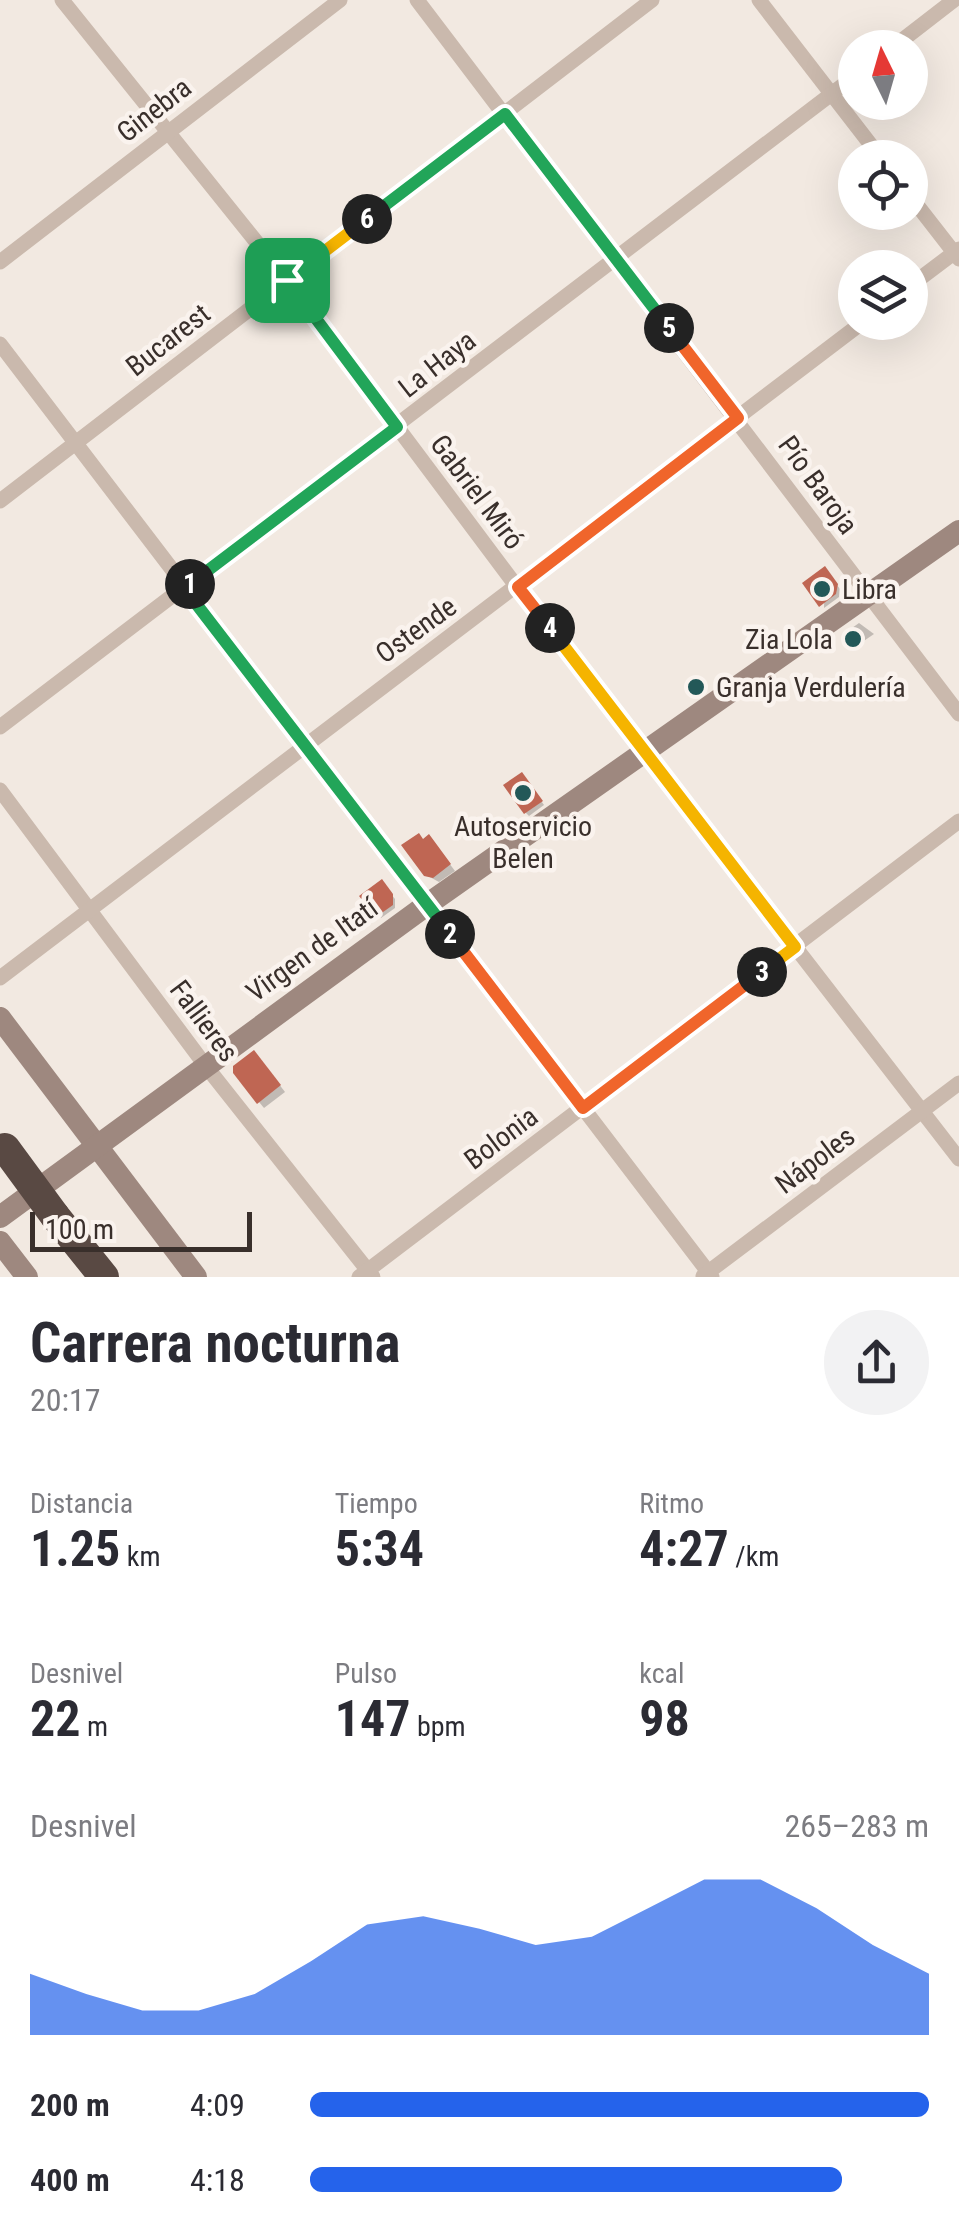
<!DOCTYPE html>
<html lang="es">
<meta charset="utf-8">
<style>
:root{--surface:#fff;--page:#f2f2f3;--text:#2b2b33;--muted:#7c7c81;--accent:#2563eb}
body{margin:0;font-family:"Roboto Condensed",sans-serif;background:var(--page);color:var(--text);height:100vh;display:flex;flex-direction:column;font-size:38px;white-space:nowrap}
*{box-sizing:border-box;margin:0}
p{font-size:32px;color:var(--muted)}
.icon{flex:none;width:55px;height:55px;fill:none;stroke:currentColor;stroke-width:2;stroke-linecap:round;stroke-linejoin:round}
.map{position:relative;height:1277px;overflow:hidden}
.drawer{display:flex;flex-direction:column;background:var(--surface);flex:1}
.drawer>*{flex:none}
.needle{width:65px;rotate:355deg}
.controls{position:absolute;left:838px;top:30px;display:grid;gap:20px}
.controls a{display:grid;place-items:center;width:90px;height:90px;border-radius:50%;background:var(--surface);box-shadow:0 10px 40px #0002;font-size:50px}
.scale{position:absolute;left:30px;bottom:25px;width:222px;box-sizing:border-box;padding-left:10px;border:5px solid #392f2b;border-top:0;font-size:28px;line-height:35px;white-space:nowrap;color:#392f2b;-webkit-text-stroke:8px #faf3ee;paint-order:stroke}
.pin{position:absolute;display:grid;place-items:center;width:85px;height:85px;color:#fff;margin:-42px;border-radius:20px;box-shadow:0 5px 15px #0006}
.km{position:absolute;width:50px;height:50px;margin:-25px;border-radius:50%;background:#222;color:#fff;font-size:28px;line-height:50px;text-align:center}
.round{display:grid;place-items:center;flex:none;width:105px;height:105px;border-radius:52px;background:var(--page)}
.overview{display:flex;align-items:center;justify-content:space-between;height:170px;padding:0 30px}
h1{font-size:55px;font-weight:700;line-height:75px}
.figures{display:grid;grid-template-columns:repeat(3,1fr);gap:15px;height:170px;padding:10px 30px}
.figures div{display:grid;align-content:center}
.figures b{font-size:50px;font-weight:700}
.figures small{font-size:28px;font-weight:400}
.figures p{font-size:28px}
.chart{height:280px;padding:20px 30px}
.chart p{display:flex;justify-content:space-between}
.chart svg{width:100%;height:180px;margin-top:10px;fill:var(--accent);opacity:.7}
ul{padding:0 30px;list-style:none;font-size:32px}
li{display:grid;grid-template-columns:160px 120px 1fr;align-items:center;height:75px}
li i{height:25px;border-radius:12px;background:var(--accent)}
.map>svg:first-child{display:block}
.shadow{fill:#0003}
.building{fill:#bf6653}
.lines{fill:none;stroke-linecap:round;stroke-linejoin:round}
.street{stroke:#cab9ad;stroke-width:15}
.secondary{stroke:#9e887f;stroke-width:22}
.highway{stroke:#594943;stroke-width:30}
.highway-bridge{stroke:#594943;stroke-width:30}
.split-1-casing{stroke:#fff;stroke-width:20}
.split-2-casing{stroke:#fff;stroke-width:20}
.split-3-casing{stroke:#fff;stroke-width:20}
.split-4-casing{stroke:#fff;stroke-width:20}
.split-5-casing{stroke:#fff;stroke-width:20}
.split-6-casing{stroke:#fff;stroke-width:20}
.split-7-casing{stroke:#fff;stroke-width:20}
.split-1{stroke:#22a559;stroke-width:12}
.split-2{stroke:#22a559;stroke-width:12}
.split-3{stroke:#f0652b;stroke-width:12}
.split-4{stroke:#f5b400;stroke-width:12}
.split-5{stroke:#f0652b;stroke-width:12}
.split-6{stroke:#22a559;stroke-width:12}
.split-7{stroke:#f5b400;stroke-width:12}
.poi-dot{fill:#235858;stroke:#faf3ee;stroke-width:4}
.labels{text-anchor:middle;dominant-baseline:central;stroke-width:9;stroke-linejoin:round;paint-order:stroke}
.street-label{font-size:28px;fill:#392f2b;stroke:#faf3ee}
.poi-label{font-size:28px;fill:#392f2b;stroke:#faf3ee;text-anchor:start}
</style>
<div class="map">
<svg width="959" height="1277" viewBox="0 0 959 1277">
<rect width="100%" height="100%" fill="#f2e9e1"/>
<g class="shadow">
<polygon points="825,570 840,589 839,597 824,608"/>
<polygon points="859,623 874,634 855,647 845,633"/>
<polygon points="525,778 544,805 529,816 526,813"/>
<polygon points="424,842 434,843 455,871 439,882 426,875"/>
<polygon points="382,883 395,899 395,908 381,918 363,897"/>
<polygon points="259,1058 285,1092 264,1108 259,1102"/>
</g>
<g class="building">
<polygon points="825,566 838,584 836,594 819,607 802,583"/>
<polygon points="522,772 543,801 524,814 503,785"/>
<polygon points="419,833 423,839 429,834 451,864 433,878 424,876 401,845"/>
<polygon points="382,879 393,894 393,905 376,917 359,896"/>
<polygon points="254,1050 281,1085 257,1104 233,1073 233,1066"/>
</g>
<g class="lines">
<g class="street">
<polyline points="62,0 287,280 517,587 959,1159"/>
<polyline points="417,0 959,714"/>
<polyline points="759,0 881,158"/>
<polyline points="892,48 954,0"/>
<polyline points="910,196 959,259"/>
<polyline points="0,262 340,0"/>
<polyline points="910,286 959,249"/>
<polyline points="0,344 712,1277"/>
<polyline points="0,501 652,0"/>
<polyline points="0,727 855,76"/>
<polyline points="0,790 205,1065 373,1277"/>
<polyline points="0,978 863,322"/>
<polyline points="703,1276 959,1083"/>
<polyline points="359,1277 959,821"/>
</g>
<g class="secondary">
<polyline points="0,1018 196,1277"/>
<polyline points="0,1217 428,904 959,531"/>
<polyline points="0,1242 27,1277"/>
</g>
<polyline class="highway" points="55,1216 104,1277"/>
<polyline class="highway-bridge" points="5,1148 55,1216"/>
</g>
<g class="lines">
<g class="split-1-casing">
<polyline id="split-1" points="190,584 397,427 287,280"/>
</g>
<g class="split-2-casing">
<polyline id="split-2" points="190,584 184,588 450,934"/>
</g>
<g class="split-3-casing">
<polyline id="split-3" points="450,934 583,1108 762,972"/>
</g>
<g class="split-4-casing">
<polyline id="split-4" points="550,628 795,947 762,972"/>
</g>
<g class="split-5-casing">
<polyline id="split-5" points="550,628 518,587 738,418 669,328"/>
</g>
<g class="split-6-casing">
<polyline id="split-6" points="367,219 505,114 669,328"/>
</g>
<g class="split-7-casing">
<polyline id="split-7" points="287,280 367,219"/>
</g>
<use href="#split-1" class="split-1"/>
<use href="#split-2" class="split-2"/>
<use href="#split-3" class="split-3"/>
<use href="#split-4" class="split-4"/>
<use href="#split-5" class="split-5"/>
<use href="#split-6" class="split-6"/>
<use href="#split-7" class="split-7"/>
</g>
<g class="poi-dot">
<circle cx="822" cy="589" r="10"/>
<circle cx="853" cy="639" r="10"/>
<circle cx="696" cy="687" r="10"/>
<circle cx="523" cy="793" r="10"/>
</g>
<g class="labels">
<g class="street-label">
<text transform="translate(154 110) rotate(-38)">Ginebra</text>
<text transform="translate(168 340) rotate(-38)">Bucarest</text>
<text transform="translate(437 364) rotate(-38)">La Haya</text>
<text transform="translate(818 485) rotate(54)">Pío Baroja</text>
<text transform="translate(477 492) rotate(53)">Gabriel Miró</text>
<text transform="translate(416 630) rotate(-36)">Ostende</text>
<text transform="translate(312 950) rotate(-36)">Virgen de Itatí</text>
<text transform="translate(204 1021) rotate(53)">Fallieres</text>
<text transform="translate(501 1138) rotate(-37)">Bolonia</text>
<text transform="translate(815 1160) rotate(-37)">Nápoles</text>
</g>
<g class="poi-label">
<text x="842" y="589">Libra</text>
<text x="833" y="639" text-anchor="end">Zia Lola</text>
<text x="716" y="687">Granja Verdulería</text>
<text x="523" y="826" text-anchor="middle">Autoservicio<tspan x="523" dy="32">Belen</tspan></text>
</g>
</g>
</svg>
<div class="controls">
<a><svg class="needle" viewBox="-14 -14 28 28"><path d="M0-13l5 13h-10z" fill="#e53935"/><path d="M0 13l5-13h-10z" fill="#7c7c81"/></svg></a>
<a><svg class="icon" aria-label="locate" viewBox="0 0 24 24"><circle cx="12" cy="12" r="6"/><path d="M12 2v4M12 18v4M2 12h4M18 12h4"/></svg></a>
<a><svg class="icon" aria-label="layers" viewBox="0 0 24 24"><path d="M12 4l9 5-9 5-9-5zM3 14l9 5 9-5"/></svg></a>
</div>
<div class="scale">100 m</div>
<div class="pin" style="left:287px;top:280px;background:#1e9e55"><svg class="icon" aria-label="arrive" viewBox="0 0 24 24"><path d="M6 21V4h12l-3 4 3 4H6"/></svg></div>
<b class="km" style="left:190px;top:584px">1</b>
<b class="km" style="left:450px;top:934px">2</b>
<b class="km" style="left:762px;top:972px">3</b>
<b class="km" style="left:550px;top:628px">4</b>
<b class="km" style="left:669px;top:328px">5</b>
<b class="km" style="left:367px;top:219px">6</b>
</div>
<section class="drawer">
<div class="overview"><div><h1>Carrera nocturna</h1><p>20:17</p></div><a class="round"><svg class="icon" aria-label="share" viewBox="0 0 24 24"><path d="M12 15V3M7 8l5-5 5 5M5 13v7h14v-7"/></svg></a></div>
<div class="figures">
<div><p>Distancia</p><b>1.25<small> km</small></b></div>
<div><p>Tiempo</p><b>5:34</b></div>
<div><p>Ritmo</p><b>4:27<small> /km</small></b></div>
</div>
<div class="figures">
<div><p>Desnivel</p><b>22<small> m</small></b></div>
<div><p>Pulso</p><b>147<small> bpm</small></b></div>
<div><p>kcal</p><b>98</b></div>
</div>
<div class="chart"><p><span>Desnivel</span>265–283 m</p>
<svg viewBox="0 0 160 44" preserveAspectRatio="none"><path d="M0 44V29L10 34L20 38L30 38L40 34L50 26L60 17L70 15L80 18L90 22L100 20L110 13L120 6L130 6L140 13L150 22L160 29V44z"/></svg>
</div>
<ul>
<li><b>200 m</b>4:09<i style="width:100%"></i></li>
<li><b>400 m</b>4:18<i style="width:86%"></i></li>
</ul>
</section>
